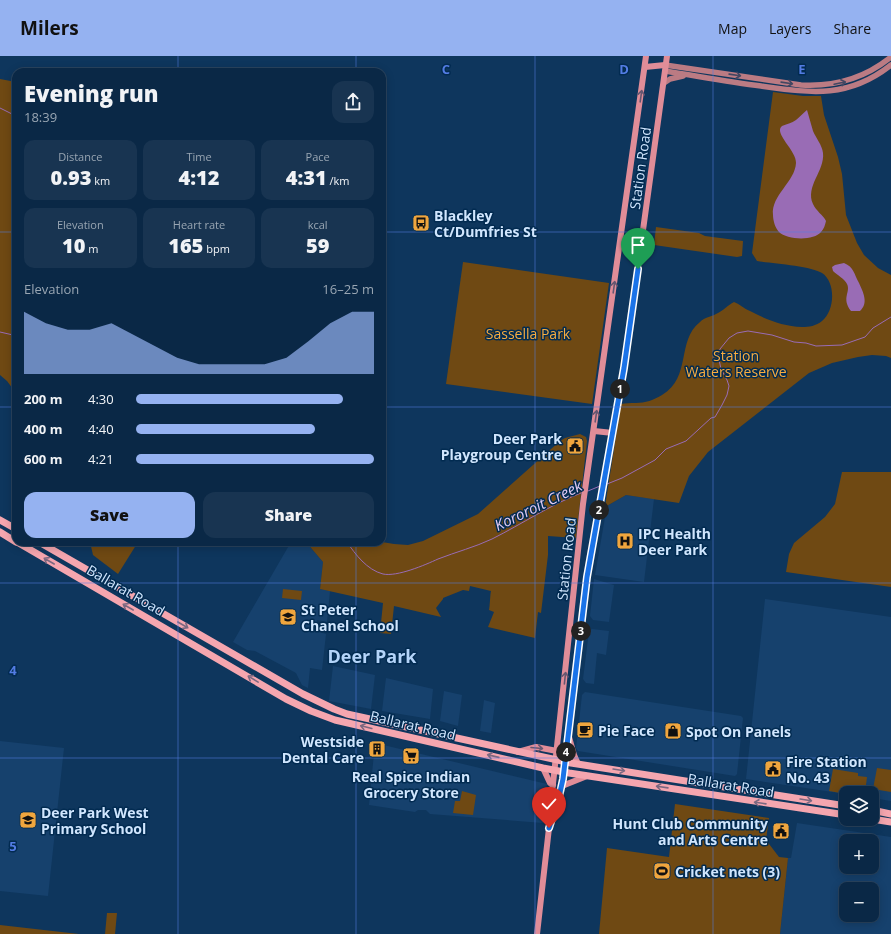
<!DOCTYPE html>
<meta charset="utf-8">
<style>
:root{--surface:#0a2846;--page:#183451;--text:#f1f3f6;--muted:#99a6b3;--line:#2a445f;--accent:#95b2f1}
body{margin:0;font-family:"Open Sans",sans-serif;background:var(--page);color:var(--text);height:100vh;display:flex;flex-direction:column;font-size:15px;white-space:nowrap}
*{box-sizing:border-box;margin:0}
p{font-size:13px;color:var(--muted)}
.icon{flex:none;width:22px;height:22px;fill:none;stroke:currentColor;stroke-width:2;stroke-linecap:round;stroke-linejoin:round}
.map{position:relative;flex:1;overflow:hidden}
.sheet{position:absolute;left:12px;top:12px;width:374px;height:478px;display:flex;flex-direction:column;background:var(--surface);border-radius:12px;box-shadow:0 2px 10px #0003,0 0 0 1px var(--line)}
.sheet>*{flex:none}
.tools{position:absolute;left:839px;top:730px;display:grid;gap:8px}
.tools a{display:grid;place-items:center;width:40px;height:40px;border-radius:8px;background:var(--surface);box-shadow:0 2px 10px #0003,0 0 0 1px var(--line);font-size:20px}
.pin{position:absolute;display:grid;place-items:center;width:34px;height:34px;color:#fff;margin:-41px -17px;border-radius:50% 50% 50% 0;rotate:-45deg;box-shadow:0 0 4px #0007}
.pin .icon{rotate:45deg}
.km{position:absolute;width:20px;height:20px;margin:-10px;border-radius:50%;background:#222;color:#fff;font-size:11px;line-height:20px;text-align:center}
.round{display:grid;place-items:center;flex:none;width:42px;height:42px;border-radius:12px;background:var(--page)}
.head{display:flex;align-items:center;justify-content:space-between;height:68px;padding:0 12px}
h1{font-size:22px;font-weight:800;line-height:30px}
.stats{display:grid;grid-template-columns:repeat(3,1fr);gap:6px;height:68px;padding:4px 12px}
.stats div{display:grid;align-content:center;border-radius:10px;background:var(--page);text-align:center}
.stats b{font-size:20px;font-weight:800}
.stats small{font-size:11px;font-weight:400}
.stats p{font-size:11px}
.chart{height:112px;padding:8px 12px}
.chart p{display:flex;justify-content:space-between}
.chart svg{width:100%;height:72px;margin-top:4px;fill:var(--accent);opacity:.7}
.primary-button{display:flex;gap:8px;margin-top:auto;padding:8px 12px}
.primary-button a{flex:1;height:46px;border-radius:12px;background:var(--accent);color:#111;font-size:16px;font-weight:800;line-height:46px;text-align:center}
.primary-button a+a{background:var(--page);color:var(--text)}
ul{padding:0 12px;list-style:none;font-size:13px}
li{display:grid;grid-template-columns:64px 48px 1fr;align-items:center;height:30px}
li i{height:10px;border-radius:5px;background:var(--accent)}
header{display:flex;align-items:center;gap:24px;box-sizing:border-box;height:56px;padding:0 20px;background:var(--accent);color:#111}
header strong{font-size:19px}
nav{display:flex;gap:22px;margin-inline-start:auto;font-size:14px}
.map>svg:first-child{display:block}
.built{fill:#16416d;fill-rule:evenodd}
.green{fill:#6f4913}
.water{fill:#996cb5}
.lines{fill:none;stroke-linecap:round;stroke-linejoin:round}
.stream{stroke:#996cb5;stroke-width:1}
.secondary{stroke:#bb7b83;stroke-width:5.5}
.primary{stroke:#e08d98;stroke-width:6}
.highway{stroke:#f5a6af;stroke-width:7}
.oneway{stroke:#434762}
.oneway2{stroke:#665771}
.oneway3{stroke:#7c6880}
.route-casing{stroke:#fff;stroke-width:8}
.route{stroke:#1a73e8;stroke-width:5}
.grid{fill:none;stroke:#537ce3;stroke-width:1;stroke-opacity:0.55}
.labels{text-anchor:middle;dominant-baseline:central;stroke-width:3;stroke-linejoin:round;paint-order:stroke}
.street-label{font-size:14px;fill:#d0e6fe;stroke:#022b51}
.poi-label{font-size:14px;font-weight:bold;fill:#d0e6fe;stroke:#022b51;text-anchor:start}
.park-label{font-size:14px;fill:#f9ad40;stroke:#022b51}
.water-label{font-size:15px;font-style:italic;fill:#e2cbf3;stroke:#022b51}
.district-label{font-size:18px;font-weight:bold;fill:#b4d4f9;stroke:#022b51}
.grid-label{font-size:13px;text-anchor:middle;font-weight:bold;fill:#537ce3;stroke:#022b51;stroke-width:3;stroke-linejoin:round;paint-order:stroke}
</style>
<header>
<strong>Milers</strong>
<nav><a>Map</a><a>Layers</a><a>Share</a></nav>
</header>
<div class="map">
<svg width="891" height="878" viewBox="0 0 891 878">
<rect width="100%" height="100%" fill="#0e365d"/>
<g class="built">
<polygon points="626,439 654,443 644,526 595,519 607,450"/>
<polygon points="291,486 306,486 323,506 320,533 330,535 327,566 317,564 316,575 326,578 322,614 310,612 308,632 302,629 296,617 255,595 247,594 233,586"/>
<polygon points="594,523 614,529 609,566 593,564 590,560"/>
<polygon points="765,543 891,561 891,745 872,742 872,737 846,738 746,723"/>
<polygon points="592,573 609,575 606,599 597,597 594,628 586,627 583,623 589,575"/>
<polygon points="333,610 375,619 371,653 329,645"/>
<polygon points="386,622 433,633 430,663 382,655"/>
<polygon points="444,635 462,639 458,670 440,665"/>
<polygon points="585,636 741,660 743,662 737,718 735,720 578,695 576,692 582,639"/>
<polygon points="484,644 495,647 491,677 480,675"/>
<polygon points="0,685 64,692 48,840 0,835"/>
<polygon points="375,687 547,728 543,767 430,758 426,754 418,754 415,756 369,749"/>
<path d="M797,767L891,781V878H780L788,802H791ZM846,785H872V811H846ZM846,833H872V859H846Z"/>
</g>
<g class="green">
<polygon points="0,23 16,26 16,337 7,325 0,319"/>
<path d="M773,36L803,40H821L824,59L838,101L842,118L846,159L857,187L864,199L878,212L891,219V302L886,300L872,299L858,301L832,307L809,317L708,396L689,420L679,447L626,439L605,451L621,348C626,347 630,347 636,347C645,347 654,344 662,339C692,321 676,285 700,266C705,261 711,261 716,258C723,255 728,249 734,246C740,248 744,253 750,255C767,264 783,270 802,271C809,271 816,270 822,265C835,255 836,226 822,217C812,210 770,207 757,205L752,197Z"/>
<polygon points="656,171 699,177 705,180 743,185 742,200 737,201 654,189"/>
<polygon points="463,206 609,227 592,348 446,328"/>
<path d="M580,378L586,381L587,385L576,482L548,480V499L541,557L538,556L535,582L488,571L494,556L489,554C490,550 490,539 491,535L470,530L469,535L463,534L443,542V543L436,552L441,561L394,550L391,578L380,577L383,547L320,533L323,506L306,486H382L394,488L408,489L423,485L478,458L560,385L565,382Z"/>
<polygon points="842,416 891,416 891,531 786,516 789,498 794,487 825,461 835,448"/>
<polygon points="90,486 138,486 118,518 93,499"/>
<polygon points="283,533 302,535 301,544 282,542"/>
<polygon points="877,712 891,714 891,736 873,733"/>
<polygon points="833,713 858,717 858,720 867,721 865,737 846,738 829,735"/>
<polygon points="462,735 476,739 473,759 453,757 455,745 460,745"/>
<polygon points="675,748 769,762 766,784 779,801 788,802 780,878 599,878 607,792 669,801"/>
<polygon points="107,857 117,857 115,878 105,878"/>
<polygon points="0,869 79,878 0,878"/>
</g>
<g class="water">
<path d="M807,54C809,61 811,68 813,75C816,82 822,89 823,97C825,115 805,130 813,148C816,155 823,159 826,165C825,169 824,173 821,176C814,185 787,184 779,176C775,172 773,164 773,159C771,139 795,126 796,107C797,95 773,77 782,70C786,68 792,67 796,64C800,61 803,57 807,54Z"/>
<path d="M844,207C854,211 854,218 859,227C863,236 869,247 860,255H851C841,242 851,236 847,228C845,223 837,219 833,215L832,211L835,209Z"/>
</g>
<g class="lines">
<g class="stream">
<polyline points="0,52 16,60"/>
<polyline points="16,267 14,276 16,302"/>
<polyline points="0,276 13,279"/>
<polyline points="607,428 622,422 655,404 666,393 686,385 711,362 715,361 722,349 727,339 729,330 727,324 721,313 718,299 720,293 729,282 737,277 748,275 772,279 794,286 806,287 816,290 842,289 865,281 873,272 891,261"/>
<polyline points="588,435 600,430"/>
<path d="M347,486C355,498 367,514 383,518C397,521 425,509 438,503C456,496 475,491 492,483C522,468 550,449 581,437"/>
</g>
<g class="secondary">
<path d="M665,9L801,29C835,31 865,22 891,1"/>
<path d="M665,15C697,20 729,26 761,30C811,37 848,43 891,9"/>
<polyline points="664,27 670,23 683,20"/>
</g>
<g class="primary">
<polyline points="645,11 665,9"/>
<polyline points="594,375 613,377"/>
<polyline points="569,681 574,699 578,708"/>
<polyline points="518,696 536,691 557,695"/>
<polyline points="543,712 550,727 553,729"/>
<polyline points="562,730 587,720"/>
<polyline points="549,765 583,448 646,0"/>
<polyline points="537,878 549,772 559,741 563,723 587,521 624,312 667,0"/>
</g>
<g class="highway">
<polyline points="0,464 16,473"/>
<polyline points="0,476 16,486"/>
<polyline points="17,486 286,643 311,655 335,664 543,712 569,717 846,759"/>
<polyline points="39,486 303,638 334,653 347,658 571,707 846,750"/>
<polyline points="872,754 891,758"/>
<polyline points="872,763 891,766"/>
</g>
</g>
<defs><path id="oneway-shaft" d="M-6 0H5M1.5-3L5.5 0L1.5 3" fill="none" stroke-width="1.6" stroke-linecap="round" stroke-linejoin="round"/></defs>
<g class="oneway">
<use href="#oneway-shaft" transform="translate(735 19) rotate(8)"/>
<use href="#oneway-shaft" transform="translate(787 27) rotate(8)"/>
<use href="#oneway-shaft" transform="translate(840 27) rotate(-12)"/>
</g>
<g class="oneway2">
<use href="#oneway-shaft" transform="translate(641 40) rotate(-82)"/>
<use href="#oneway-shaft" transform="translate(614 231) rotate(-82)"/>
<use href="#oneway-shaft" transform="translate(596 360) rotate(-82)"/>
<use href="#oneway-shaft" transform="translate(565 622) rotate(-84)"/>
<use href="#oneway-shaft" transform="translate(537 692) rotate(5)"/>
</g>
<g class="oneway3">
<use href="#oneway-shaft" transform="translate(49 505) rotate(-150)"/>
<use href="#oneway-shaft" transform="translate(128 551) rotate(-150)"/>
<use href="#oneway-shaft" transform="translate(183 569) rotate(30)"/>
<use href="#oneway-shaft" transform="translate(253 623) rotate(-149)"/>
<use href="#oneway-shaft" transform="translate(366 671) rotate(-166)"/>
<use href="#oneway-shaft" transform="translate(493 700) rotate(-167)"/>
<use href="#oneway-shaft" transform="translate(619 714) rotate(9)"/>
<use href="#oneway-shaft" transform="translate(662 731) rotate(-172)"/>
<use href="#oneway-shaft" transform="translate(806 744) rotate(9)"/>
<use href="#oneway-shaft" transform="translate(760 747) rotate(-172)"/>
</g>
<g class="lines">
<g class="route-casing">
<polyline id="route" points="549,772 559,741 563,723 587,521 624,312 638,213"/>
</g>
<use href="#route" class="route"/>
</g>
<path class="grid" d="M178,0V16M356,0V16M535,0V878M713,0V878M0,176H16M382,176H891M0,351H16M382,351H891M178,486V878M356,486V878M0,527H891M0,702H891"/>
<defs>
<g id="bus-square" transform="scale(0.9)"><rect x="-9" y="-9" width="18" height="18" rx="4" fill="#f0a63e" stroke="#022b51"/><path d="M-5-6H5V4H4V6H2V4H-2V6H-4V4H-5ZM-3.5-4V0h7V-4ZM-3.5 1.2v1.5H-2V1.2ZM2 1.2v1.5H3.5V1.2Z" fill="#111"/></g>
<g id="civic-square" transform="scale(0.9)"><rect x="-9" y="-9" width="18" height="18" rx="4" fill="#f0a63e" stroke="#022b51"/><path d="M-.6-6.5H3V-4.5H.6V-3L4-1V1h2V6H-6V1h2V-1L-.6-3ZM-1.2 2.5V6h2.4V2.5Z" fill="#111"/></g>
<g id="hospital-square" transform="scale(0.9)"><rect x="-9" y="-9" width="18" height="18" rx="4" fill="#f0a63e" stroke="#022b51"/><path d="M-5-5h3v3.5h4V-5h3V5h-3V1.5h-4V5h-3Z" fill="#111"/></g>
<g id="school-square" transform="scale(0.9)"><rect x="-9" y="-9" width="18" height="18" rx="4" fill="#f0a63e" stroke="#022b51"/><path d="M0-5L7-2L0 1L-7-2ZM-4 1L0 2.5L4 1V4Q0 6-4 4Z" fill="#111"/></g>
<g id="cafe-square" transform="scale(0.9)"><rect x="-9" y="-9" width="18" height="18" rx="4" fill="#f0a63e" stroke="#022b51"/><path d="M-5.5-4.5H6V0H3Q3 3.5 0 3.5H-2.5Q-5.5 3.5-5.5 0ZM3-3.2v2h1.7v-2ZM-6 4.5H4V6H-6Z" fill="#111"/></g>
<g id="shop-square" transform="scale(0.9)"><rect x="-9" y="-9" width="18" height="18" rx="4" fill="#f0a63e" stroke="#022b51"/><path d="M-5-2.5h2.3a2.7 3.5 0 0 1 5.4 0H5L5.5 6h-11ZM-1.5-2.5h3a1.5 2.3 0 0 0-3 0Z" fill="#111"/></g>
<g id="building-square" transform="scale(0.9)"><rect x="-9" y="-9" width="18" height="18" rx="4" fill="#f0a63e" stroke="#022b51"/><path d="M-4-6H4V6H1V3H-1V6H-4ZM-2.5-4.3h1.7v1.8h-1.7ZM.8-4.3h1.7v1.8H.8ZM-2.5-1h1.7V.8h-1.7ZM.8-1h1.7V.8H.8Z" fill="#111"/></g>
<g id="supermarket-square" transform="scale(0.9)"><rect x="-9" y="-9" width="18" height="18" rx="4" fill="#f0a63e" stroke="#022b51"/><path d="M-6-5.5h2.5l.6 2H6L4.5 2H-2.5L-4.4-4H-6ZM-1.5 3.2a1.3 1.3 0 1 0 .1 0ZM3 3.2a1.3 1.3 0 1 0 .1 0Z" fill="#111"/></g>
<g id="stadium-square" transform="scale(0.9)"><rect x="-9" y="-9" width="18" height="18" rx="4" fill="#f0a63e" stroke="#022b51"/><path d="M0-5a6.5 5 0 1 0 0 10a6.5 5 0 1 0 0-10ZM-3.5-1.8h7v3.6h-7Z" fill="#111"/></g>
</defs>
<g fill-rule="evenodd">
<use href="#bus-square" x="421" y="167"/>
<use href="#civic-square" x="575" y="390"/>
<use href="#hospital-square" x="625" y="485"/>
<use href="#school-square" x="288" y="561"/>
<use href="#cafe-square" x="585" y="674"/>
<use href="#shop-square" x="673" y="675"/>
<use href="#building-square" x="377" y="693"/>
<use href="#supermarket-square" x="411" y="700"/>
<use href="#civic-square" x="773" y="713"/>
<use href="#school-square" x="28" y="764"/>
<use href="#civic-square" x="781" y="775"/>
<use href="#stadium-square" x="662" y="815"/>
</g>
<g class="labels">
<g class="street-label">
<text transform="translate(640 112) rotate(-82)">Station Road</text>
<text transform="translate(566 503) rotate(-84)">Station Road</text>
<text transform="translate(126 534) rotate(30)">Ballarat Road</text>
<text transform="translate(413 669) rotate(13)">Ballarat Road</text>
<text transform="translate(731 729) rotate(9)">Ballarat Road</text>
</g>
<g class="poi-label">
<text x="434" y="159">Blackley<tspan x="434" dy="16">Ct/Dumfries St</tspan></text>
<text x="562" y="382" text-anchor="end">Deer Park<tspan x="562" dy="16">Playgroup Centre</tspan></text>
<text x="638" y="477">IPC Health<tspan x="638" dy="16">Deer Park</tspan></text>
<text x="301" y="553">St Peter<tspan x="301" dy="16">Chanel School</tspan></text>
<text x="598" y="674">Pie Face</text>
<text x="686" y="675">Spot On Panels</text>
<text x="364" y="685" text-anchor="end">Westside<tspan x="364" dy="16">Dental Care</tspan></text>
<text x="786" y="705">Fire Station<tspan x="786" dy="16">No. 43</tspan></text>
<text x="411" y="720" text-anchor="middle">Real Spice Indian<tspan x="411" dy="16">Grocery Store</tspan></text>
<text x="41" y="756">Deer Park West<tspan x="41" dy="16">Primary School</tspan></text>
<text x="768" y="767" text-anchor="end">Hunt Club Community<tspan x="768" dy="16">and Arts Centre</tspan></text>
<text x="675" y="815">Cricket nets (3)</text>
</g>
<g class="park-label">
<text x="528" y="277">Sassella Park</text>
<text x="736" y="299">Station<tspan x="736" dy="16">Waters Reserve</tspan></text>
</g>
<g class="water-label">
<text transform="translate(538 449) rotate(-26)">Kororoit Creek</text>
</g>
<g class="district-label">
<text x="372" y="600">Deer Park</text>
</g>
</g>
<g class="grid-label">
<text x="446" y="18">C</text>
<text x="624" y="18">D</text>
<text x="802" y="18">E</text>
<text x="13" y="619">4</text>
<text x="13" y="795">5</text>
</g>
</svg>
<div class="tools">
<a><svg class="icon" aria-label="layers" viewBox="0 0 24 24"><path d="M12 4l9 5-9 5-9-5zM3 14l9 5 9-5"/></svg></a>
<a>+</a>
<a>−</a>
</div>
<div class="pin" style="left:638px;top:213px;background:#1e9e55"><svg class="icon" aria-label="arrive" viewBox="0 0 24 24"><path d="M6 21V4h12l-3 4 3 4H6"/></svg></div>
<div class="pin" style="left:549px;top:772px;background:#d93025"><svg class="icon" aria-label="check" viewBox="0 0 24 24"><path d="M5 12l5 5 9-10"/></svg></div>
<b class="km" style="left:620px;top:333px">1</b>
<b class="km" style="left:599px;top:454px">2</b>
<b class="km" style="left:581px;top:575px">3</b>
<b class="km" style="left:566px;top:696px">4</b>
<section class="sheet">
<div class="head"><div><h1>Evening run</h1><p>18:39</p></div><a class="round"><svg class="icon" aria-label="share" viewBox="0 0 24 24"><path d="M12 15V3M7 8l5-5 5 5M5 13v7h14v-7"/></svg></a></div>
<div class="stats">
<div><p>Distance</p><b>0.93<small> km</small></b></div>
<div><p>Time</p><b>4:12</b></div>
<div><p>Pace</p><b>4:31<small> /km</small></b></div>
</div>
<div class="stats">
<div><p>Elevation</p><b>10<small> m</small></b></div>
<div><p>Heart rate</p><b>165<small> bpm</small></b></div>
<div><p>kcal</p><b>59</b></div>
</div>
<div class="chart"><p><span>Elevation</span>16–25 m</p>
<svg viewBox="0 0 160 44" preserveAspectRatio="none"><path d="M0 44V6L10 13L20 17L30 17L40 13L50 20L60 27L70 34L80 38L90 38L100 38L110 38L120 34L130 24L140 13L150 6L160 6V44z"/></svg>
</div>
<ul>
<li><b>200 m</b>4:30<i style="width:87%"></i></li>
<li><b>400 m</b>4:40<i style="width:75%"></i></li>
<li><b>600 m</b>4:21<i style="width:100%"></i></li>
</ul>
<div class="primary-button"><a>Save</a><a>Share</a></div>
</section>
</div>
